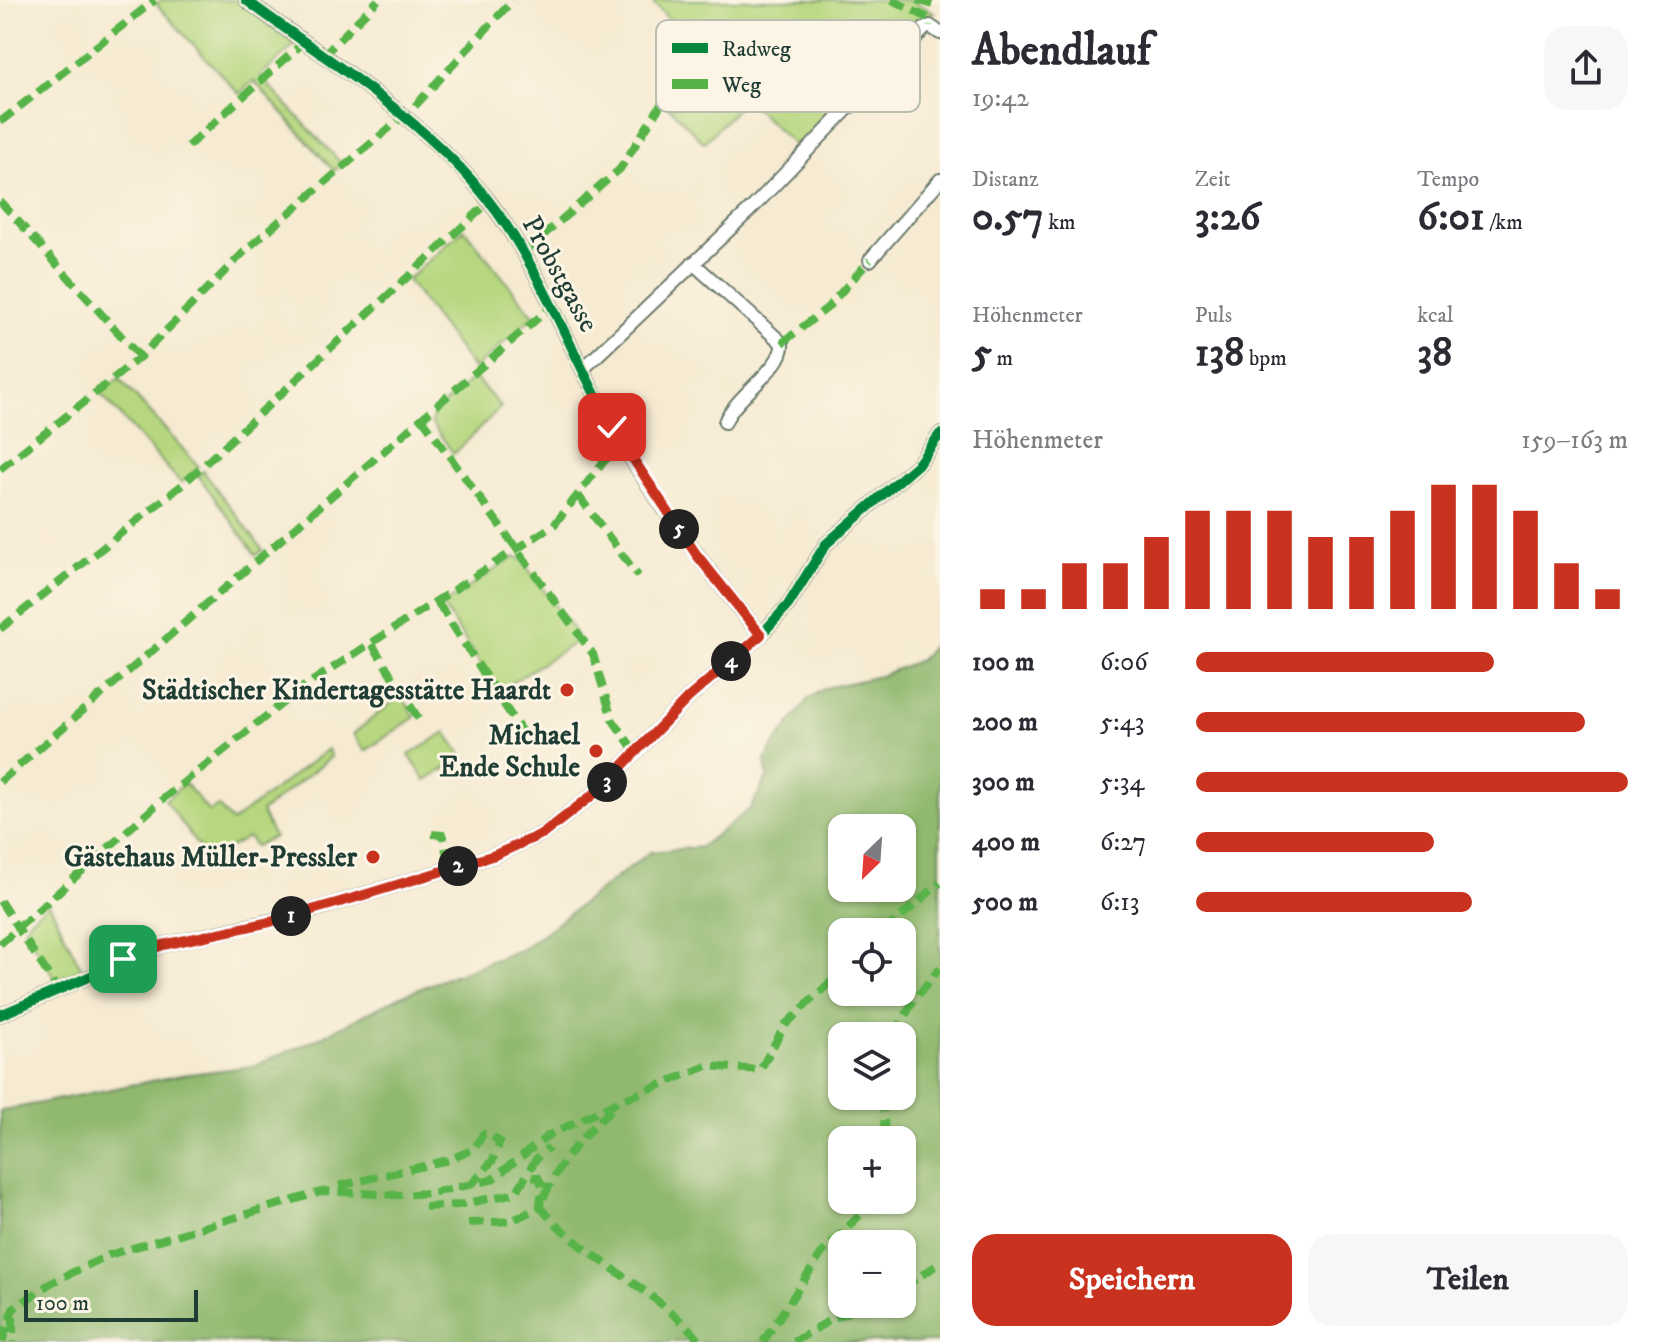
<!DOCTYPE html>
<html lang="de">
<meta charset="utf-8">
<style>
:root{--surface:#fff;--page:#f7f7f7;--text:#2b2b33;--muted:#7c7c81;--accent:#c8321e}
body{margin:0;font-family:"IM FELL DW Pica",serif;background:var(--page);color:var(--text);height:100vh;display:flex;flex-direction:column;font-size:30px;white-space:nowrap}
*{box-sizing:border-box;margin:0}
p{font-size:26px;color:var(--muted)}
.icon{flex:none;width:44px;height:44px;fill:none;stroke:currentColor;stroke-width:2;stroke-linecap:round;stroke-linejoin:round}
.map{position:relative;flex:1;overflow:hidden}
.details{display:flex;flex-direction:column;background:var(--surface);width:720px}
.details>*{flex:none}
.needle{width:52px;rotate:205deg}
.tools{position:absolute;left:828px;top:814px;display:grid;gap:16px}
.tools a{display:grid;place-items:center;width:88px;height:88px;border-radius:16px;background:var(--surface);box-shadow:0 2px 6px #0004;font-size:40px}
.scale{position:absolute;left:24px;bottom:20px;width:174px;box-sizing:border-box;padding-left:8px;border:4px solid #1f3d34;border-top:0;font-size:22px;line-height:28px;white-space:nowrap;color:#1f3d34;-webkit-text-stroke:6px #fcf5e5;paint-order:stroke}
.pin{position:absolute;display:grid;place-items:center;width:68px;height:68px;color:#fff;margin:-34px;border-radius:16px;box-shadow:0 4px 12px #0006}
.km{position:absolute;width:40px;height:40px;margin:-20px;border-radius:50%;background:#222;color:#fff;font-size:22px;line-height:40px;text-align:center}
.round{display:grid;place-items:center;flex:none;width:84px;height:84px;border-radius:24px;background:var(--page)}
.overview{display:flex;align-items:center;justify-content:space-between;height:136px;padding:0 32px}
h1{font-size:44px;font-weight:800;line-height:60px}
.metrics{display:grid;grid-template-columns:repeat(3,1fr);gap:12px;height:136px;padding:8px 32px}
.metrics div{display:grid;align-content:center}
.metrics b{font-size:40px;font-weight:800}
.metrics small{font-size:22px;font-weight:400}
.metrics p{font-size:22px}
.chart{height:224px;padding:16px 32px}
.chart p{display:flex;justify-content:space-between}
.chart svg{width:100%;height:144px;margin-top:8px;stroke:var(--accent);stroke-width:6}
.primary-button{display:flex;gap:16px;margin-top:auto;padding:16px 32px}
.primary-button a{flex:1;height:92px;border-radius:24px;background:var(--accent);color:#fff;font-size:32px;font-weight:800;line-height:92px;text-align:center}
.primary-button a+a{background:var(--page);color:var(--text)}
ul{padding:0 32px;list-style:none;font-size:26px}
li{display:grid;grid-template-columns:128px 96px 1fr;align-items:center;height:60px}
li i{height:20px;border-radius:10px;background:var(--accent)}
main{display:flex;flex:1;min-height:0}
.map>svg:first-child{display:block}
.green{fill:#b6d77f;stroke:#6a8a5a;stroke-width:2}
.forest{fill:#90b86e;stroke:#587a51;stroke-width:2;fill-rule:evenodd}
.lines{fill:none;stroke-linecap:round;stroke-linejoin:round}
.minor-casing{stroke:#6a7a6b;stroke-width:16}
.minor{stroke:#fff;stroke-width:12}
.quiet{stroke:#55b346;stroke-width:8;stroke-dasharray:16 8;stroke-linecap:butt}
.cycleway-casing{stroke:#fcf5e5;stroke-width:15}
.cycleway{stroke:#00873e;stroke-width:10}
.route-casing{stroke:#fff;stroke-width:16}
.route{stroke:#c8321e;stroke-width:10}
.poi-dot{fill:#c8321e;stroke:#fcf5e5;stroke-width:3}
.labels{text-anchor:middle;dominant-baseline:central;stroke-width:6;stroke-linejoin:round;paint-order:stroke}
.street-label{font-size:28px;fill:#1f3d34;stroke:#fcf5e5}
.poi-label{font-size:28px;font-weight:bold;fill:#1f3d34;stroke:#fcf5e5;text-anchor:end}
.key{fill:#fcf5e5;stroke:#babeb0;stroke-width:2}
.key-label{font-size:22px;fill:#1f3d34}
</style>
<main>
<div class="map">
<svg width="940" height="1342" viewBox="0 0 940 1342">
<rect width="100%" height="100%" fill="#fcf5e5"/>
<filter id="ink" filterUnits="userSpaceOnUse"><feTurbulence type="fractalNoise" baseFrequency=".0125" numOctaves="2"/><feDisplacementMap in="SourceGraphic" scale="16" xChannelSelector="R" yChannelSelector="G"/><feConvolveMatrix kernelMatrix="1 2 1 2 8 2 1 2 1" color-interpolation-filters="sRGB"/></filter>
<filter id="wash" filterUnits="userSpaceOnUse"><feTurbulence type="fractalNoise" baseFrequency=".006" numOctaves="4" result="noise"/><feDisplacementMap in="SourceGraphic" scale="32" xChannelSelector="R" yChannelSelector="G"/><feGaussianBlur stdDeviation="1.8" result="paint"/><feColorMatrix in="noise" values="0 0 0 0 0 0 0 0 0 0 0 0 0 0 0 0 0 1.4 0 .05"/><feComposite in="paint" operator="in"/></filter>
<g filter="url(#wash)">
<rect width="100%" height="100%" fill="#f6ead1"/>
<g class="green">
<polygon points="161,0 237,0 295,45 260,76 342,164 334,171 254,81 239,94 156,4"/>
<polygon points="651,0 910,0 934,12 801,152 746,99 704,143 667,105 682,106 703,76 696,61 701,54"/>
<polygon points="464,229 534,316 474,369 407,280"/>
<polygon points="474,377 501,407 454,454 431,423 434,413"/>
<polygon points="119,378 199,467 181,483 100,393"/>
<polygon points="203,471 263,550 256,555 198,475"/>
<polygon points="514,557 520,558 577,635 571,639 574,643 498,691 442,605"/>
<polygon points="401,695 415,717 365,751 353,734"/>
<polygon points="446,732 463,757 426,781 409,755"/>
<polygon points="328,749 331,757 261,812 274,837 255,846 248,837 208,860 165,800 185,783 209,812 218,806 232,822"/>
<polygon points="49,903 82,970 63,979 55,978 24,929 30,919"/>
</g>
<path class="forest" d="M940,638V1342H0V1111L181,1075L253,1066L315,1040L403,995L524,948L650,852L700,847L750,809L768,776L765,763L770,751L808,699L825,688L880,676L920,660ZM842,828H902V888H842ZM842,932H902V992H842ZM842,1036H902V1096H842ZM842,1140H902V1200H842ZM842,1244H902V1304H842Z"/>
</g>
<g filter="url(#ink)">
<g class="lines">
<g class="minor-casing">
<g id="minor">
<path d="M246,0C328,61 424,118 488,200C542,269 570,353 613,428C655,502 707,570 761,635"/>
<polyline points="870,260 940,180"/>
<path d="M693,263L782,343C785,367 735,396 725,422"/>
<polyline points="584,368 753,207 924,29 930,26 940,33"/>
<polyline points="0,1015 163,945 297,915 495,855 544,833 599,790 688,698 761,635 788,605 826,544 919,463 940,434"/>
</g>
</g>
<use href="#minor" class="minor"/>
<g class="quiet">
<polyline points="892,0 928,18 930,26"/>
<polyline points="917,0 940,7"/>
<polyline points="322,57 378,0"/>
<polyline points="0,122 155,0"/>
<polyline points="188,146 303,43"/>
<polyline points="0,201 140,357"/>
<polyline points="523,253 620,169 690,59"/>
<polyline points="782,343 827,308 870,260"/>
<polyline points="421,417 593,654 612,719 636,753"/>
<polyline points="0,469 140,357 249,247 414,107 513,0"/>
<polyline points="578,495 638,576"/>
<polyline points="438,603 529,743"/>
<polyline points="0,629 182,485 489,202"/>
<polyline points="372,644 420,721"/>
<polyline points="0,782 552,306"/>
<polyline points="432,834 443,835 449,868"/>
<polyline points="0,901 57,988"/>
<polyline points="883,932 940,883"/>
<polyline points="0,944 163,799 300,689 554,525 605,460 624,446"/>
<polyline points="894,1036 914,1000 940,968"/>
<polyline points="883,1096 885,1140"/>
<path d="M611,1110C577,1142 558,1162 540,1207C585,1260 656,1288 701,1342"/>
<polyline points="339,1186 448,1160 474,1149 483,1134 492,1136 500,1142 493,1160 472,1184"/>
<polyline points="425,1207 458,1205 516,1193 536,1159 549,1147"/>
<polyline points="468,1223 511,1221 540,1207 542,1185 538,1177 526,1177"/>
<polyline points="902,1288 940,1263"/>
<polyline points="13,1317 13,1342"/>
<polyline points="2,1342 13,1309 51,1283 109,1255 324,1191 398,1195 431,1193 491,1180 549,1135 620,1101 707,1066 760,1070 785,1025 842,971"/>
<polyline points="763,1342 822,1253 875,1200"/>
<polyline points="794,1342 830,1320 867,1304"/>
</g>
<g class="cycleway-casing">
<g id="cycleway">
<path d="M246,0C328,61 424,118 488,200C542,269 570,353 613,428C655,502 707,570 761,635"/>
<polyline points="0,1015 163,945 297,915 495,855 544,833 599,790 688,698 761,635 788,605 826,544 919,463 940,434"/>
</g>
</g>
<use href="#cycleway" class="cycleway"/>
</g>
</g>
<g class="lines" filter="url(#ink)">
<g class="route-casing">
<polyline id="route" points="123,959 163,945 270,922 354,898 495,855 544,833 599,790 688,698 761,635 696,554 612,427"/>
</g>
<use href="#route" class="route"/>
</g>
<g class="poi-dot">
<circle cx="567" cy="690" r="8"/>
<circle cx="596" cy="751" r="8"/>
<circle cx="373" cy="857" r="8"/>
</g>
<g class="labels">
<g class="street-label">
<text transform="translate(560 274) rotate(61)">Probstgasse</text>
</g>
<g class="poi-label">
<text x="551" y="690">Städtischer Kindertagesstätte Haardt</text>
<text x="580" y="735">Michael<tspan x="580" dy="32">Ende Schule</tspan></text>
<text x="357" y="857">Gästehaus Müller-Pressler</text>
</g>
</g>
<rect x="656" y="20" width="264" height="92" rx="12" class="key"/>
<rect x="672" y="43" width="36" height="10" fill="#00873e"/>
<rect x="672" y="79" width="36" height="10" fill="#55b346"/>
<g class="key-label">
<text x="722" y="56">Radweg</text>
<text x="722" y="92">Weg</text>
</g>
</svg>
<div class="tools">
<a><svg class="needle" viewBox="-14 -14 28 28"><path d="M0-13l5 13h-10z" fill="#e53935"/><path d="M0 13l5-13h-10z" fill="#7c7c81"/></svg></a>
<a><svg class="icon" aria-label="locate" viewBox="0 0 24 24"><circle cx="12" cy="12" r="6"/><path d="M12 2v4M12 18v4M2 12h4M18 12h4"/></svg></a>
<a><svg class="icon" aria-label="layers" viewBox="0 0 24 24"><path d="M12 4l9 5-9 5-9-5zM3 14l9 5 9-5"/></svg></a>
<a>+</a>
<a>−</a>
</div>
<div class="scale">100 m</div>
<div class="pin" style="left:123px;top:959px;background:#1e9e55"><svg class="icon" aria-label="arrive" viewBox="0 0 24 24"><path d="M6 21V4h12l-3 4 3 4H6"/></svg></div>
<div class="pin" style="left:612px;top:427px;background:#d93025"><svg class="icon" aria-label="check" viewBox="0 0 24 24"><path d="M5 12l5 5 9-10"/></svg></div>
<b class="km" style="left:291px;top:916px">1</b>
<b class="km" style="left:458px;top:866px">2</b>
<b class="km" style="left:607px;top:782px">3</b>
<b class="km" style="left:731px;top:661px">4</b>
<b class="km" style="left:679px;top:529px">5</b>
</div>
<section class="details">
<div class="overview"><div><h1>Abendlauf</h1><p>19:42</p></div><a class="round"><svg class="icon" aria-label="share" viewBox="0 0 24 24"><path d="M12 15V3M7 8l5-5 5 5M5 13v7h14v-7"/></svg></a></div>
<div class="metrics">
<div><p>Distanz</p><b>0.57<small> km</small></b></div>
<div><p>Zeit</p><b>3:26</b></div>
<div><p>Tempo</p><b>6:01<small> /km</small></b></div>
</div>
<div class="metrics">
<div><p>Höhenmeter</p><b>5<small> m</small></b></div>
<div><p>Puls</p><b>138<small> bpm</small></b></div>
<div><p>kcal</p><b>38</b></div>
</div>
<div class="chart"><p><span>Höhenmeter</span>159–163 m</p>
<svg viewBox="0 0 160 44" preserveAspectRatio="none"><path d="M5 44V38M15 44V38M25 44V30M35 44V30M45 44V22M55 44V14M65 44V14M75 44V14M85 44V22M95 44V22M105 44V14M115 44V6M125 44V6M135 44V14M145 44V30M155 44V38"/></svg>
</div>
<ul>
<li><b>100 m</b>6:06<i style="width:69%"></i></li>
<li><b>200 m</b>5:43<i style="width:90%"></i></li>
<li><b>300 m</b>5:34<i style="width:100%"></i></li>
<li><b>400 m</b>6:27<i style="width:55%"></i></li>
<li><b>500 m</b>6:13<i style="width:64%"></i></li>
</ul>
<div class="primary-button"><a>Speichern</a><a>Teilen</a></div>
</section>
</main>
